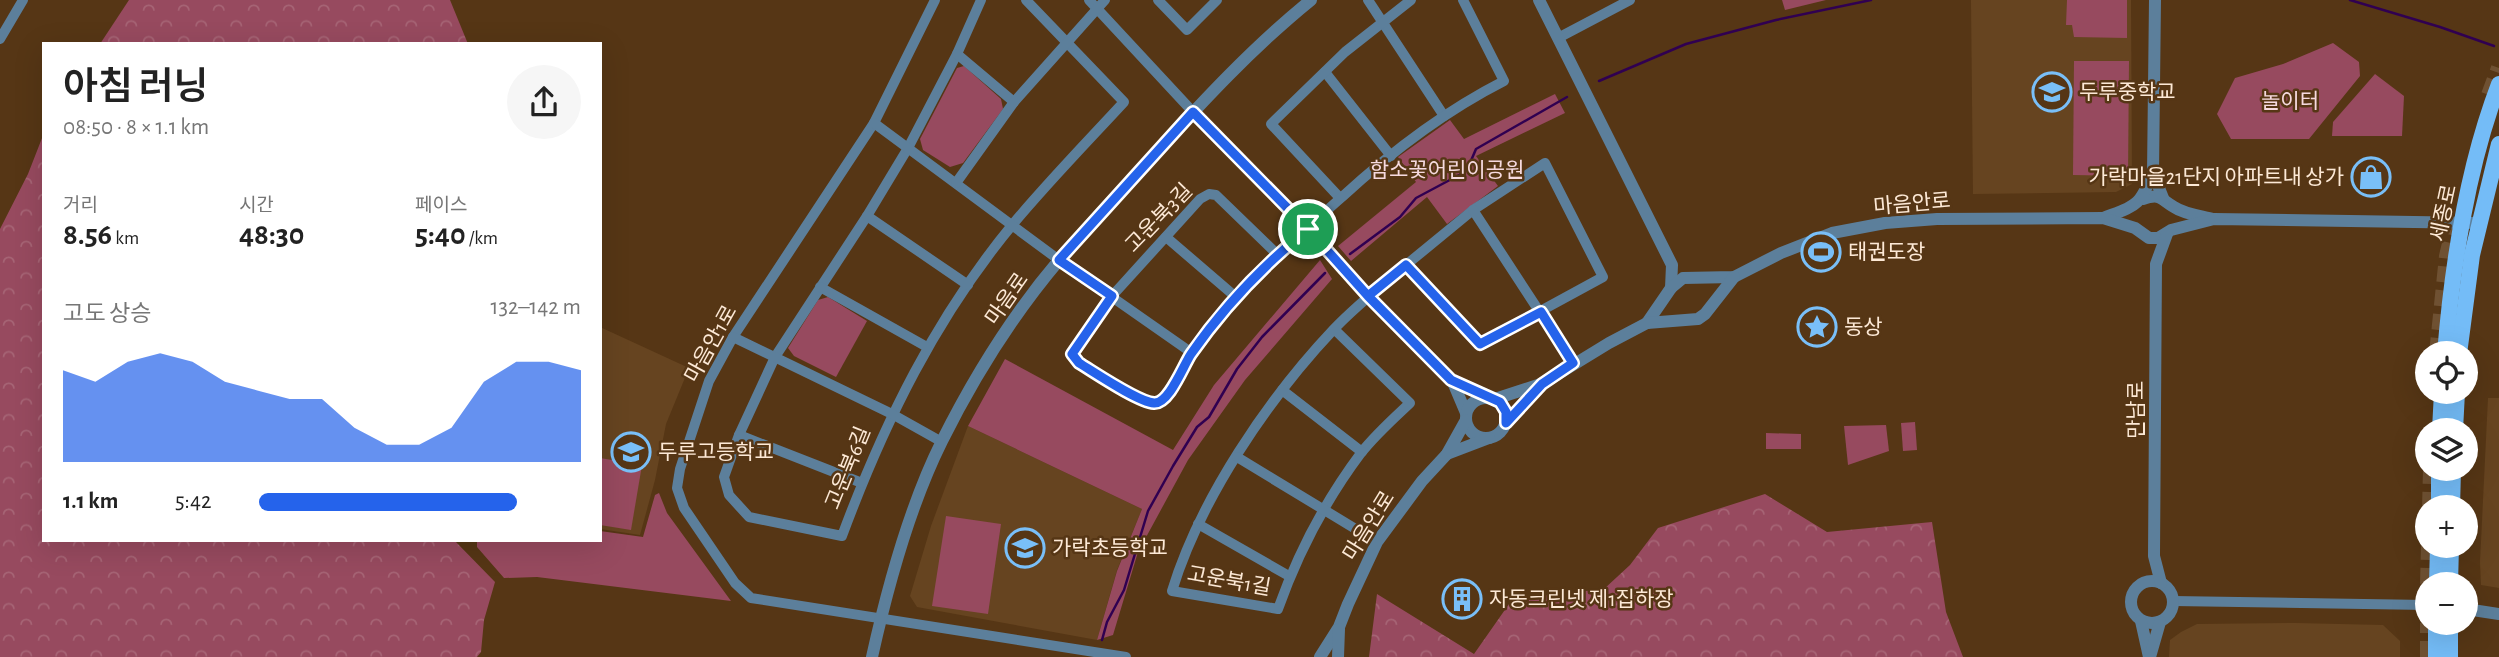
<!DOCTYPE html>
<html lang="ko">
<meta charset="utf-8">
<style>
:root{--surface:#fff;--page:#f6f6f6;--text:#222;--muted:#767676;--accent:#2563eb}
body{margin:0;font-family:"Alegreya Sans","Noto Sans KR",sans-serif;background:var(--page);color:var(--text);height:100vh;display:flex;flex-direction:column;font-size:26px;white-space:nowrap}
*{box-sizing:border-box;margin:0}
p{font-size:23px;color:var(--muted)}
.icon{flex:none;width:38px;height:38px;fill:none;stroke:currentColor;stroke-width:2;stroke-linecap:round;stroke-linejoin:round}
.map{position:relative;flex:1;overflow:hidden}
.side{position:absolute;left:42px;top:42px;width:560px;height:500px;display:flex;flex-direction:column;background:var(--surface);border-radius:0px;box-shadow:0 7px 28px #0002}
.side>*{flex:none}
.fabs{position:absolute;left:2415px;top:341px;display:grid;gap:14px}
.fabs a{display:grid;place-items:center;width:63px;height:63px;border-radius:50%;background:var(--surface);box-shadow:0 7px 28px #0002;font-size:35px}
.pin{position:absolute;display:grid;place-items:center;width:60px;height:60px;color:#fff;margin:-30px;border:4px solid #fff;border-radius:50%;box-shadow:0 2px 7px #0007}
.round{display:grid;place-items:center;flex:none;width:74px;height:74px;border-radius:37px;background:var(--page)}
.summary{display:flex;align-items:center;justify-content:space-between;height:119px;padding:0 21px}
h1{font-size:38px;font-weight:600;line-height:52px}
.stats{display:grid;grid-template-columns:repeat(3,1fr);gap:10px;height:119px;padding:7px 21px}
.stats div{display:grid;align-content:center}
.stats b{font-size:30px;font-weight:600}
.stats small{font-size:19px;font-weight:400}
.stats p{font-size:19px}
.chart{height:196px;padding:14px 21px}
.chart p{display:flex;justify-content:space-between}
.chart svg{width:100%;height:126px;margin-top:7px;fill:var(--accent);opacity:.7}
ul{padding:0 21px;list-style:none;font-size:23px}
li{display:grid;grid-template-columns:112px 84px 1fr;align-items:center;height:52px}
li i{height:18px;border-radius:9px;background:var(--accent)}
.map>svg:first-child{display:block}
.built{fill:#664420}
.forest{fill:url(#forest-crowns)}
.park{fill:#974a5f}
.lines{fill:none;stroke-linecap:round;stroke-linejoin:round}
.stream{stroke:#300051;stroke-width:2.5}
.trunk-tunnel{stroke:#6f5132;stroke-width:16;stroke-dasharray:16 8;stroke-linecap:butt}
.minor{stroke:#5c7f9b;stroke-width:10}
.tertiary{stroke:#5c7f9b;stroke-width:12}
.primary{stroke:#74bcf7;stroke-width:16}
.route-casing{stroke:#fff;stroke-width:14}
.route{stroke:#2563eb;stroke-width:9}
.labels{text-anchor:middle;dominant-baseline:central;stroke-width:5;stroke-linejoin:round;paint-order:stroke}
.poi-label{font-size:21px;fill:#fde9d6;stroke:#563615;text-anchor:start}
.park-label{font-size:21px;fill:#f6dadf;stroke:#563615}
.street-label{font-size:21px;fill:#fde9d6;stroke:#563615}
</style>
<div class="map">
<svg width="2499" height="657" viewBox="0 0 2499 657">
<defs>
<pattern id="forest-crowns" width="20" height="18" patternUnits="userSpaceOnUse" patternTransform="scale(1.75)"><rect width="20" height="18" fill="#974a5f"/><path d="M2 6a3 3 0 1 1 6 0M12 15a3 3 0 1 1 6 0" fill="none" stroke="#a66475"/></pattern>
</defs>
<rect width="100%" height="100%" fill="#563615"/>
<g class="built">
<polygon points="1971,0 2131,0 2132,184 2116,192 1973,194"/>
<polygon points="600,327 689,368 666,424 655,480 640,535 600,529"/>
<polygon points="2488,398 2499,398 2499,588 2481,585 2480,562"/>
<polygon points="968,426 1142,509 1117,570 1097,640 917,607 910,596 931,526"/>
<polygon points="2296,623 2383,625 2400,641 2400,657 2169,657 2170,640 2181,632 2197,624"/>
</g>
<g class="forest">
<polygon points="129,0 450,0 468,44 100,44"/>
<polygon points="44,133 44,541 455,541 495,582 484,620 481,652 477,657 0,657 0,229 28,174"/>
<polygon points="1765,494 1827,532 1932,522 1946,612 1963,657 1369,657 1377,594 1474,654 1516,594 1531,597 1604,589 1630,565 1658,528"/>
</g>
<g class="park">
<polygon points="1782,0 1826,0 1785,10"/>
<polygon points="2067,0 2127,0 2127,38 2074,37 2072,25 2066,25"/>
<polygon points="2333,43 2359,62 2360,76 2309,139 2231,139 2217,114 2235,78 2283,64"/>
<polygon points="2074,61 2129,61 2128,176 2073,175"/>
<polygon points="964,66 1001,99 1003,109 963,163 950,167 923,150 920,139 957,68"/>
<polygon points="2375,74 2404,96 2402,136 2332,136 2333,122"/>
<polygon points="1555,94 1565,113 1476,156 1498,186 1447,224 1427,197 1351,261 1338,246 1416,182 1398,157 1450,120 1464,139"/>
<polygon points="1320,260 1332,279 1245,380 1188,460 1138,552 1113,635 1097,640 1117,571 1142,509 968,426 1005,359 1173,450 1214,385"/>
<polygon points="828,297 867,321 836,377 794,356 788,348 818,300"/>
<polygon points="1915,422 1917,450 1903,451 1901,423"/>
<polygon points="1886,425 1889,451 1848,465 1844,426"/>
<polygon points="1766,433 1801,434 1801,449 1766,449"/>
<polygon points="600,458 642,465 631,530 600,525"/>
<polygon points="659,493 667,513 731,601 537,577 504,578 477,547 477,541 600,541 600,531 643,537 655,495"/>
<polygon points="946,516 1001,524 988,614 932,606"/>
</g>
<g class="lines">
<g class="stream">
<polyline points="2350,0 2440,27 2494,46"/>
<polyline points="1599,81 1686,44 1776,20 1871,0"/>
<polyline points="1350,254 1400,217 1416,198 1461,174 1470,163 1476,149 1567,97"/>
<polyline points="1102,640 1107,622 1124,590 1148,511 1173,466 1197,427 1209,417 1237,369 1262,337 1325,273"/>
</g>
<g class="trunk-tunnel">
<polyline points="2489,95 2499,68"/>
<polyline points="2437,354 2447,256 2457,214"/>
<polyline points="2430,508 2431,469"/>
<polyline points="2428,584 2429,546"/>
<polyline points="2428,657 2428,623"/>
</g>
<g class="minor">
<polyline points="935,0 874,123 733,337 709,381 680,469 677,488 684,508 735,583 751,598 1126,657"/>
<path d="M981,0L957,54L908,148L867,216L775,357L739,435L724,477L729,495L749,517L842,536C884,423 936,317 1013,224C1048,182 1087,142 1124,102L1026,0"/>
<polyline points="1089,0 1193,112"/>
<polyline points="1158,0 1187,30 1217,0"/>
<polyline points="1368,0 1444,116"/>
<polyline points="1558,38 1630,0"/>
<polyline points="0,39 23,0"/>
<polyline points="957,54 1014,102"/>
<polyline points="1325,72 1391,156"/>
<polyline points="874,123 1059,260 1192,353"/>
<polygon points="1545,163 1603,277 1480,344 1406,265 1473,210"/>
<polyline points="956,183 1014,102 1105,0"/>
<path d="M1209,194L1216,195L1277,254C1249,285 1211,322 1190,357C1183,368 1167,403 1155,403C1140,404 1093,371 1079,363L1072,354L1112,296L1200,199Z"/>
<polyline points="1340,198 1271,124 1345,52 1411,0"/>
<polyline points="1473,210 1573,363"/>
<polyline points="867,216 968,285"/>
<polyline points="1166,237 1237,298"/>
<path d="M1277,254C1300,236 1320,216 1342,197C1391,152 1445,111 1504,81L1463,0"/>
<polyline points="820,287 927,347"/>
<path d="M1334,329L1410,403C1393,419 1375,435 1361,453C1325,501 1298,553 1278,609L1172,591C1200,499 1268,399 1334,329C1356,306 1381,286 1406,265"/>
<polyline points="733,337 892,414 942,442"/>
<polyline points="1282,390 1362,452"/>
<polyline points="739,435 862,483"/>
<polyline points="1237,457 1377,542"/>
<polyline points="1198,524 1289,576"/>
<polyline points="2173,601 2427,605"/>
</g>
<g class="tertiary">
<polyline points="1539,0 1672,265 1671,288"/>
<polyline points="2155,0 2153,173 2163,198"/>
<polyline points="1193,112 1308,229 1368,296 1452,380 1488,397"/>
<path d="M2143,199C2161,193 2160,199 2174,207C2184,214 2201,216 2213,219"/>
<path d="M2103,218C2137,205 2139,207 2153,173"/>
<polyline points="1647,323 1671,288 1683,278 1734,277 1781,253 1832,233 1885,223 1937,219 2103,218 2135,228 2149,238 2158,238 2171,230 2214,219 2478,223"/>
<polyline points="1452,380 1466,413"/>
<circle cx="1486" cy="418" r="20"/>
<polyline points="1495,399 1541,384"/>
<polyline points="1506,423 1542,384 1609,343 1647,323 1698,319 1705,314 1734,277"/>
<polyline points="1447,454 1489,438"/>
<circle cx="2152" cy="602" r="21"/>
<polyline points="2161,583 2154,556 2156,264 2167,234"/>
<polyline points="2466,609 2499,614"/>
<polyline points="2141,621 2149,657"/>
<path d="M872,657C888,585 909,507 942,441C974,377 1014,313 1060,259C1090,224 1122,190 1153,156C1203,101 1253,47 1311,0"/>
<polyline points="1320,657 1339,627 1348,604 1377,542 1422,481 1447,454 1466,420"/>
<polyline points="1338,657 1339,629"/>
<polyline points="2150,657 2160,622"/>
</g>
<g class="primary">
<path d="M2445,354C2452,267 2468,165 2499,84"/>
<polyline points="2459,354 2472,255 2499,144"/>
<polyline points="2440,430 2442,392"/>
<polyline points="2455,430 2457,392"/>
<polyline points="2439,508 2439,469"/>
<polyline points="2452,508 2453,469"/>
<polyline points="2437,584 2438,546"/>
<polyline points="2450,584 2451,546"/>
<polyline points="2436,657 2436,623"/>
<polyline points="2450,657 2450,623"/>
</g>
</g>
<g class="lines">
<g class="route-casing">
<path id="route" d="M1308,229C1265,264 1223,308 1191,354C1183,366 1169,404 1154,403C1138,402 1094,372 1079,363L1072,354L1112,296L1059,260L1193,112L1308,229L1368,296L1451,380L1500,402L1506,412V423L1542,384L1573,363L1541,312L1480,344L1406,265L1368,296L1308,229"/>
</g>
<use href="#route" class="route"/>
</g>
<defs>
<g id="school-ring" transform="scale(2.0125)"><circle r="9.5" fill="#563615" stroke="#79bff8" stroke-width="1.5"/><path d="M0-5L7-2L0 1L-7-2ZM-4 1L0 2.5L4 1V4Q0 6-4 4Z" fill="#79bff8"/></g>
<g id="shop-ring" transform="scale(2.0125)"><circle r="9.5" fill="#563615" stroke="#79bff8" stroke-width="1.5"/><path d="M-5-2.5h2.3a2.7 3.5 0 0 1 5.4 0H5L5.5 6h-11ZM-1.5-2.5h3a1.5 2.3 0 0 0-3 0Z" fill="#79bff8"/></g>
<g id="stadium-ring" transform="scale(2.0125)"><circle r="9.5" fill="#563615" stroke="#79bff8" stroke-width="1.5"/><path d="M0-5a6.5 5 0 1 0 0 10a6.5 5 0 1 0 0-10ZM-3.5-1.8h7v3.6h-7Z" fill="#79bff8"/></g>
<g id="sight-ring" transform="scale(2.0125)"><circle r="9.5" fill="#563615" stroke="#79bff8" stroke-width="1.5"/><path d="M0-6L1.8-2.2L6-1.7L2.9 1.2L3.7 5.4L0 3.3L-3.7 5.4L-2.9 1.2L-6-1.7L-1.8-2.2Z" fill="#79bff8"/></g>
<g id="building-ring" transform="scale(2.0125)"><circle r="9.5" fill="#563615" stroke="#79bff8" stroke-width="1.5"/><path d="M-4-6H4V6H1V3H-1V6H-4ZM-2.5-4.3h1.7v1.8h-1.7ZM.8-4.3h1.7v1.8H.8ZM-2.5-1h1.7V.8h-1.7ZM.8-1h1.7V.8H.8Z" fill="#79bff8"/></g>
</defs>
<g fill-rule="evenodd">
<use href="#school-ring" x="2052" y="92"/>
<use href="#shop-ring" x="2371" y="177"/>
<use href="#stadium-ring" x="1821" y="252"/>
<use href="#sight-ring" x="1817" y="327"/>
<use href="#school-ring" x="631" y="452"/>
<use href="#school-ring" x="1025" y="548"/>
<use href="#building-ring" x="1462" y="599"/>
</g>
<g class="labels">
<g class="poi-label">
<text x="2079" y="92">두루중학교</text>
<text x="2344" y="177" text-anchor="end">가락마을21단지 아파트내 상가</text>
<text x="1848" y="252">태권도장</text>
<text x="1844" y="327">동상</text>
<text x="658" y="452">두루고등학교</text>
<text x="1052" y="548">가락초등학교</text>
<text x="1489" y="599">자동크린넷 제1집하장</text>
</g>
<g class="park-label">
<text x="2290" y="101">놀이터</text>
<text x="1447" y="170">함소꽃어린이공원</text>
</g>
<g class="street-label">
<text transform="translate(1912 204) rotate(-5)">마음안로</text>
<text transform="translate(2444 213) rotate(-78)">세종로</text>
<text transform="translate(1159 218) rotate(-46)">고운북3길</text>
<text transform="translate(1007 299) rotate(-55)">마음로</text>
<text transform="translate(711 344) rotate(-61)">마음안1로</text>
<text transform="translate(2136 410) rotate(-90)">만남로</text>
<text transform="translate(848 468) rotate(-68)">고운북6길</text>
<text transform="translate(1369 526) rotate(-58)">마음안로</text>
<text transform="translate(1229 581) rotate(10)">고운북1길</text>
</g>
</g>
</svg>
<div class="fabs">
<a><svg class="icon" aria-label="locate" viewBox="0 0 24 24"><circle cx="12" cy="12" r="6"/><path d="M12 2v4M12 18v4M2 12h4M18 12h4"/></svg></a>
<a><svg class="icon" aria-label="layers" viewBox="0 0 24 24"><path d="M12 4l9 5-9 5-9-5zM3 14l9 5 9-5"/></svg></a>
<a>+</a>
<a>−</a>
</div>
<div class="pin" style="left:1308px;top:229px;background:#1e9e55"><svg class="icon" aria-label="arrive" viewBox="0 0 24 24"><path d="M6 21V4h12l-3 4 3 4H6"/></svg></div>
<section class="side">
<div class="summary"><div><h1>아침 러닝</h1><p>08:50 · 8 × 1.1 km</p></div><a class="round"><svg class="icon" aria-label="share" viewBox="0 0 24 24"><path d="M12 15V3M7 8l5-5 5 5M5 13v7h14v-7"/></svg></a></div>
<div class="stats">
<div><p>거리</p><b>8.56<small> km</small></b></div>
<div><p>시간</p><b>48:30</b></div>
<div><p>페이스</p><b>5:40<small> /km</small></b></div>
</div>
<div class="chart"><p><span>고도 상승</span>132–142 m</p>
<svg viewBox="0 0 160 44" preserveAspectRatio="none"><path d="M0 44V12L10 16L20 9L30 6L40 9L50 16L60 19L70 22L80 22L90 32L100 38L110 38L120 32L130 16L140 9L150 9L160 12V44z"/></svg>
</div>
<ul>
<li><b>1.1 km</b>5:42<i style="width:80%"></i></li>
</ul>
</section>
</div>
